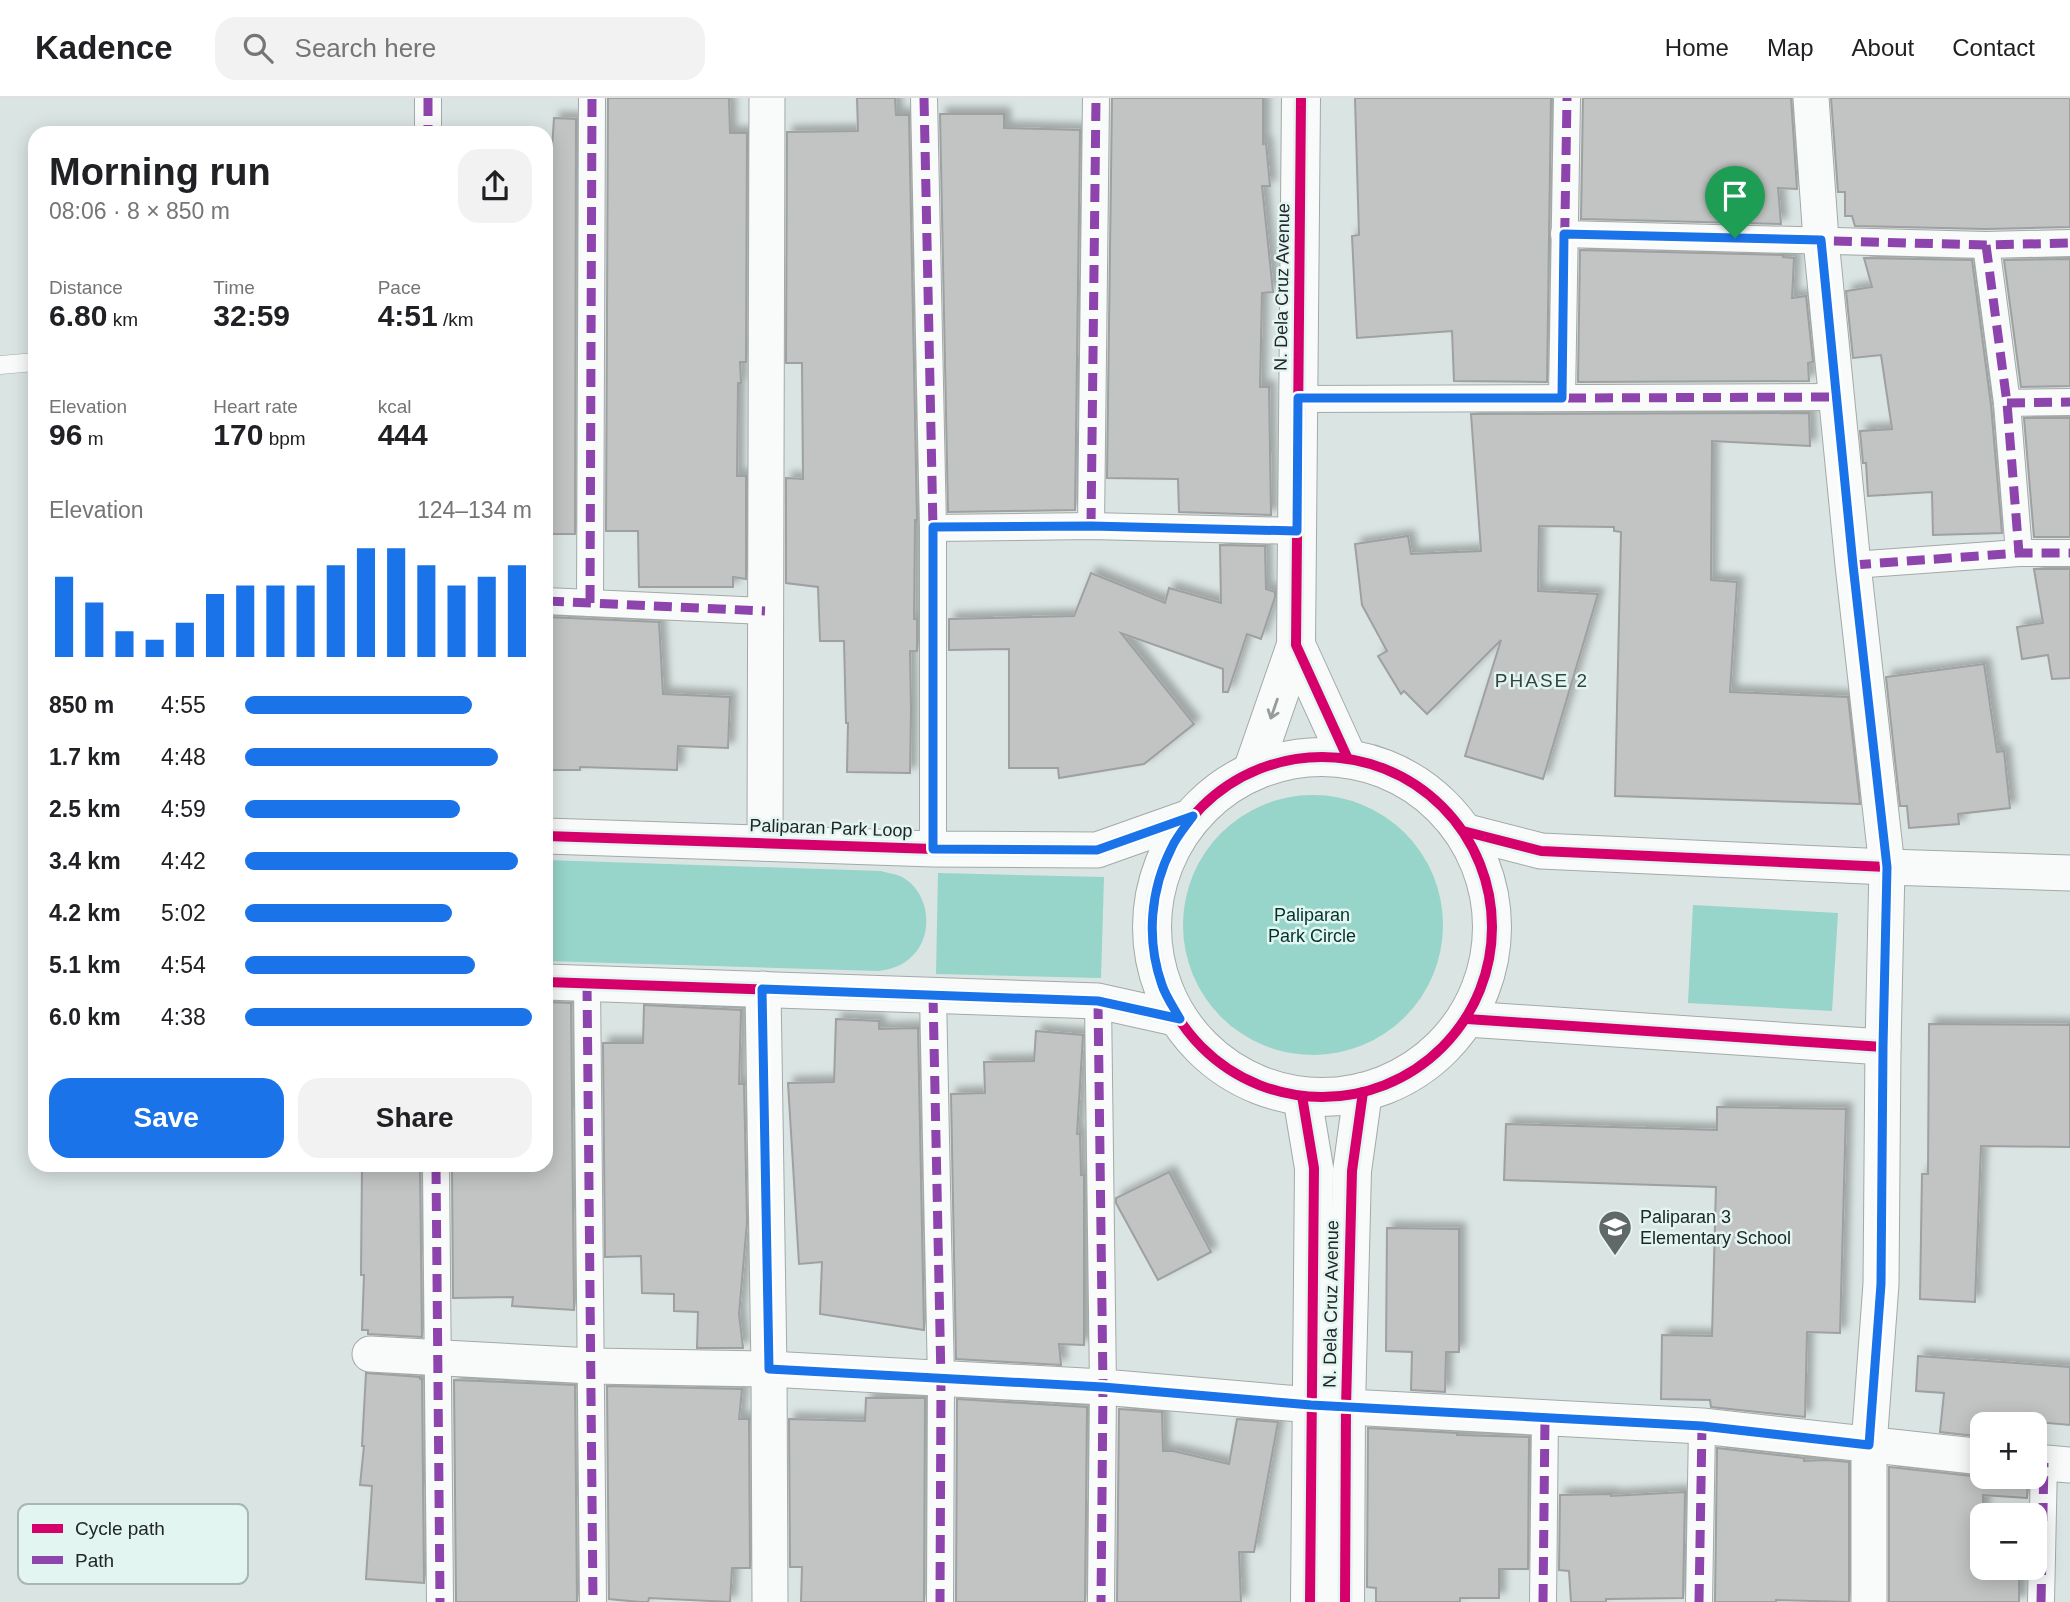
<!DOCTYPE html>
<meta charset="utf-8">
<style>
:root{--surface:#fff;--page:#f2f2f2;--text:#202124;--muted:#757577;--line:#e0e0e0;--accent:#1a73e8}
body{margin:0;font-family:Helvetica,sans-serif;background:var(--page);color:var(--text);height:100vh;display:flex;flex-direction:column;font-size:26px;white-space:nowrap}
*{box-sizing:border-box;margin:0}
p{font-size:23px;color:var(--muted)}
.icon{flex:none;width:38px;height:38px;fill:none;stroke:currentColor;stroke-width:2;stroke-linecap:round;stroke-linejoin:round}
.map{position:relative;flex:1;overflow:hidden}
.drawer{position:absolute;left:28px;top:28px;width:525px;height:1046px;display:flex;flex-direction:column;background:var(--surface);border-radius:21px;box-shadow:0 4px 18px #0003}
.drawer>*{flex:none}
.buttons{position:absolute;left:1970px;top:1314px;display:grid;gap:14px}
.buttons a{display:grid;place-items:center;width:77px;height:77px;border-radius:14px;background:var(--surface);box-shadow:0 4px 18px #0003;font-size:35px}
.pin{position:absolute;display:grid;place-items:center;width:60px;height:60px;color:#fff;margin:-72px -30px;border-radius:50% 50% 50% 0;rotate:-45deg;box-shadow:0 0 7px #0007}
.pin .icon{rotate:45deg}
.round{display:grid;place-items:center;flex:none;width:74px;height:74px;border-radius:21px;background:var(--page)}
.overview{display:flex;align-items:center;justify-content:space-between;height:119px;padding:0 21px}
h1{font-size:38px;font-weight:700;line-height:52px}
.stats{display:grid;grid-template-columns:repeat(3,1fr);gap:10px;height:119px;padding:7px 21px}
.stats div{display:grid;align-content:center}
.stats b{font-size:30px;font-weight:700}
.stats small{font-size:19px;font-weight:400}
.stats p{font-size:19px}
.chart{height:196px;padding:14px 21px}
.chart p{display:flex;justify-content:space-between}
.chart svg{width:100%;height:126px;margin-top:7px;stroke:var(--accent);stroke-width:6}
.action{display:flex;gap:14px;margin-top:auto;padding:14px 21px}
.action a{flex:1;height:80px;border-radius:21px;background:var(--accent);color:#fff;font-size:28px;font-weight:700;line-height:80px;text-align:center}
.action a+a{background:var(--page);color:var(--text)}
ul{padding:0 21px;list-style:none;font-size:23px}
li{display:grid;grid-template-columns:112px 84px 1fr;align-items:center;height:52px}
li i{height:18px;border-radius:9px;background:var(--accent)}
header{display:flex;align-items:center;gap:42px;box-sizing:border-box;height:98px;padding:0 35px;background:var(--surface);border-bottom:2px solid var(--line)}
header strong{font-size:33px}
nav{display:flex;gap:38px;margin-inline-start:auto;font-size:24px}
.search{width:490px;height:63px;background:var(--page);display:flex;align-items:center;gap:18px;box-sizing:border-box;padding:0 24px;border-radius:21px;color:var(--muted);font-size:26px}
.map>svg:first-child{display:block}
.green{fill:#97d4c9}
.building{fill:#c2c4c4;stroke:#9ea0a1;stroke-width:2;filter:url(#shadow)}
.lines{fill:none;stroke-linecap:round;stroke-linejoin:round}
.service-casing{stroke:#a2aaa8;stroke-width:19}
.pedestrian-casing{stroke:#a2aaa8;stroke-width:28}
.minor-casing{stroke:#a2aaa8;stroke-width:37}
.tertiary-casing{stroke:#a2aaa8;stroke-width:40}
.service{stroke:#f9fbfb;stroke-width:18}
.pedestrian{stroke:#f9fbfb;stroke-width:26}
.minor{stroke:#f9fbfb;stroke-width:35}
.tertiary{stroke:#f9fbfb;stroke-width:38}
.quiet{stroke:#8e44ad;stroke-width:9;stroke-dasharray:18 9;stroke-linecap:butt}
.cycleway-casing{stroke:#e3f5f1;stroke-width:15}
.cycleway{stroke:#d6006c;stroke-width:10}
.oneway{stroke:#979c9b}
.route-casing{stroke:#fff;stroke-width:14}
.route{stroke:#1a73e8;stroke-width:9}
.labels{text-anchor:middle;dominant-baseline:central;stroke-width:5;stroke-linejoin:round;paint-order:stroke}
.street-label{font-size:18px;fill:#202726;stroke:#e3f5f1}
.park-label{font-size:18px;fill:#00332c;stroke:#e3f5f1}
.poi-label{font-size:18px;fill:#202726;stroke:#e3f5f1;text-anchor:start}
.neighbourhood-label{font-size:19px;letter-spacing:2px;fill:#354441;stroke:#e3f5f1}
.key{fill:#e3f5f1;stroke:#a8b7b4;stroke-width:2}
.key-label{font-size:19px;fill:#202726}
</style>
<header>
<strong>Kadence</strong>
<div class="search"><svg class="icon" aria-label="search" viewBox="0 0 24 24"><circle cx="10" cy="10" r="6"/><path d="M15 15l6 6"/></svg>Search here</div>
<nav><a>Home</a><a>Map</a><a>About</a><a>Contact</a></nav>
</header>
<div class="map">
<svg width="2070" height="1504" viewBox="0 0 2070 1504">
<defs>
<filter id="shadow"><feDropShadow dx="6" dy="-6" stdDeviation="3.5" flood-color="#0004"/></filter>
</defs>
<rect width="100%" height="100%" fill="#dae4e2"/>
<g class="green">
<circle cx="1313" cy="827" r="130"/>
<path d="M546,762L881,773C887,775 896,776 902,779C931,795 935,840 909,861C900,869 890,871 879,873L546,863Z"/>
<polygon points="938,775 1104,779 1101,880 936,876"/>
<polygon points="1693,807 1838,815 1832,913 1688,905"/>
</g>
<g class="building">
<polygon points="608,0 729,0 730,35 747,35 746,264 740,264 741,285 738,285 737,378 746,378 746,481 733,479 733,489 639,489 638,433 606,433"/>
<polygon points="857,0 895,0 896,17 909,17 917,422 915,422 914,521 917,521 917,553 910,553 911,612 910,675 847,674 848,625 846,625 844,543 820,543 818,489 786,485 786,380 803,381 802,265 786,265 787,34 858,33"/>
<polygon points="1112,0 1263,0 1263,46 1266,45 1270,88 1262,88 1273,194 1262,195 1260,289 1269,289 1271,417 1179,414 1178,381 1107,380"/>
<polygon points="1355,0 1551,0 1547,284 1454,283 1452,233 1357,240 1352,138 1359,137"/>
<polygon points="1583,0 1791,0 1797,91 1778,90 1781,126 1581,121"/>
<polygon points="1831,0 2070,0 2070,129 1986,131 1855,128 1852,118 1845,118 1845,94 1838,94"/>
<polygon points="940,16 1004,16 1004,30 1080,32 1075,412 948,414"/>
<polygon points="554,20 576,21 575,436 546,436 546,113 548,113"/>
<polygon points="1580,152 1783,157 1783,159 1794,160 1792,200 1806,198 1813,264 1808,265 1809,283 1578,284"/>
<polygon points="1864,160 1972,162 1991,307 2002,435 1933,437 1932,394 1868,398 1866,365 1863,365 1860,333 1892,331 1881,257 1853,260 1846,193 1872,189"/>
<polygon points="2070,161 2070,288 2021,289 2004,162"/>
<polygon points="1809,315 1810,348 1712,343 1711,482 1737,484 1730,594 1848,599 1860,706 1615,698 1621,434 1614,433 1614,429 1539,428 1538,493 1598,496 1543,681 1465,658 1501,542 1427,616 1404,593 1401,596 1378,558 1387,553 1362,507 1355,446 1408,438 1411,456 1481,453 1471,316"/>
<polygon points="2024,320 2070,320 2070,439 2034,439"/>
<polygon points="1220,447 1265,448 1266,491 1275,494 1275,499 1261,541 1247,536 1228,594 1223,594 1223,571 1121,535 1194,626 1144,666 1059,680 1058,670 1009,670 1009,551 949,552 949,521 1074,518 1091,475 1165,505 1169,490 1221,505"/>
<polygon points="2034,471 2070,471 2070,580 2052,581 2048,557 2022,561 2017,529 2043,525"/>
<polygon points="546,519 659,524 663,596 730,599 728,650 678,648 677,672 580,669 580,672 546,672"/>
<polygon points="1984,566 1997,654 2004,653 2010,710 1958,716 1959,726 1909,730 1907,708 1900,708 1886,579"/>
<polygon points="546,904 571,905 574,1212 512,1208 513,1199 453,1200 452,1068 546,1068"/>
<polygon points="644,907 741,912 739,986 744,986 747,1124 739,1216 743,1250 697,1250 698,1214 674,1213 674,1196 642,1195 641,1158 605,1159 603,945 643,945"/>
<polygon points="836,921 879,923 879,931 918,930 924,1232 820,1216 822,1164 799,1166 788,985 834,984"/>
<polygon points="1929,926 2070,927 2070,1049 1981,1048 1975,1204 1920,1201 1922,1076 1928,1076"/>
<polygon points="1036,933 1083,937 1077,1036 1080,1036 1081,1077 1084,1077 1084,1247 1059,1246 1061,1267 956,1261 951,996 985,995 984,964 1034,963"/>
<polygon points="1717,1009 1846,1011 1840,1235 1807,1234 1805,1319 1711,1309 1710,1302 1661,1301 1662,1237 1712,1238 1716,1089 1504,1082 1506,1026 1717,1032"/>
<polygon points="362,1068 420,1068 422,1239 368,1236 368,1232 362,1232 364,1177 361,1177"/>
<polygon points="1169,1074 1211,1154 1158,1182 1116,1105 1116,1100"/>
<polygon points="1387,1130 1459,1131 1459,1254 1446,1254 1445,1294 1411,1292 1412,1254 1386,1253"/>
<polygon points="1918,1258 2070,1269 2070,1327 2037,1324 2035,1344 2035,1326 1983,1326 1983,1339 1940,1334 1944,1295 1916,1293"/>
<polygon points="366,1275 420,1279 420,1281 422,1281 424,1485 366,1481 372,1388 360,1387 364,1348 362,1348"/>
<polygon points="454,1282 575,1287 577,1504 456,1504"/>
<polygon points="607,1288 742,1291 739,1321 749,1321 750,1470 732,1470 730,1504 649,1500 648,1504 640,1504 609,1501"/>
<polygon points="866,1300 925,1300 924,1504 801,1504 802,1469 790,1469 789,1321 865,1323"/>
<polygon points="957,1301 1087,1309 1085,1504 956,1504"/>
<polygon points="1119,1311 1162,1314 1163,1353 1173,1353 1229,1366 1237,1321 1278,1324 1254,1454 1239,1454 1241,1504 1117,1504"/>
<polygon points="1368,1330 1457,1335 1457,1337 1529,1339 1528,1471 1499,1471 1499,1500 1460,1500 1460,1504 1376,1504 1376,1490 1367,1489"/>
<polygon points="1717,1350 1804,1360 1804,1363 1826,1362 1849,1364 1849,1504 1776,1502 1776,1504 1715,1504"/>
<polygon points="1889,1369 1981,1379 2022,1379 2028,1382 2027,1400 1983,1397 1983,1470 2019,1470 2019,1504 1889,1504"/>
<polygon points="1685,1394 1683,1500 1606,1501 1606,1504 1571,1504 1569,1473 1559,1472 1560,1397 1611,1396 1611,1398"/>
</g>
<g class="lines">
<g class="service-casing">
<polyline id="service" points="0,267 35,264"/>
</g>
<g class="pedestrian-casing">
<g id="pedestrian">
<polyline points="428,0 428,35"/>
<polyline points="924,0 933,430 933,751"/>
<polyline points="1564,136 1986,147 2070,145"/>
<polyline points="1986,147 2007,305 2019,455"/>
<polyline points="1562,300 1567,0"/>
<polyline points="1298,301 1837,299"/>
<polyline points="2007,305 2070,304"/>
<polyline points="1091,428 1096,0"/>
<polyline points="933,430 1091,428 1297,433"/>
<polyline points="1853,467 2019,455 2070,455"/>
<polyline points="546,503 765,513"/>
<polyline points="590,505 592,0"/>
<polyline points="587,885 593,1504"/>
<polyline points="933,897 941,1282 940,1504"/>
<polyline points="1098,903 1103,1289 1101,1504"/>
<polyline points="436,1068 440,1504"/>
<polyline points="1543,1504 1545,1319"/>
<polyline points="1699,1504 1702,1328"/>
<polyline points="2041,1504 2044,1365"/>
</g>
</g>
<g class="minor-casing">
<g id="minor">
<polyline points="1811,0 1821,142 1853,467 1887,769 1883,949 1881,1186 1869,1347 1869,1504"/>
<polyline points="1463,733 1541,753 1887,769 2070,775"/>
<polyline points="546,738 933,751 1097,752 1193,718"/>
<polyline points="765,745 767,0"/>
<polyline points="546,884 1098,903 1179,921"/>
<polyline points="763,891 769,1271 770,1504"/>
<polyline points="1467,921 1883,949"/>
<polyline points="370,1256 592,1268 769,1271 1103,1289 1311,1307 1702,1328 1983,1359"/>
<polyline points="2035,1364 2070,1367"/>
</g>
</g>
<g class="tertiary-casing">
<g id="tertiary">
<polyline points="1296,547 1348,661"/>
<circle cx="1322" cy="829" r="170"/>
<polyline points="1252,674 1296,547 1301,0"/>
<polyline points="1302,998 1314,1070 1310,1504"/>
<polyline points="1345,1504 1346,1309 1352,1073 1363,994"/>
</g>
</g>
<use href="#service" class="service"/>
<use href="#pedestrian" class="pedestrian"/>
<use href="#minor" class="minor"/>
<use href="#tertiary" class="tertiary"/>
<g class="quiet">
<polyline points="428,0 428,35"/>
<polyline points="924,0 933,430 933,751"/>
<polyline points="1564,136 1986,147 2070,145"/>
<polyline points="1986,147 2007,305 2019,455"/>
<polyline points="1562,300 1567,0"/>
<polyline points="1298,301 1837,299"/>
<polyline points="2007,305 2070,304"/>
<polyline points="1091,428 1096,0"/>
<polyline points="933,430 1091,428 1297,433"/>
<polyline points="1853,467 2019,455 2070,455"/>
<polyline points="546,503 765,513"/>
<polyline points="590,505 592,0"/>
<polyline points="587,885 593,1504"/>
<polyline points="933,897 941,1282 940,1504"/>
<polyline points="1098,903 1103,1289 1101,1504"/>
<polyline points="436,1068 440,1504"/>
<polyline points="1543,1504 1545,1319"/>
<polyline points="1699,1504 1702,1328"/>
<polyline points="2041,1504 2044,1365"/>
</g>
<g class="cycleway-casing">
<g id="cycleway">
<polyline points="1301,0 1296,547 1348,661"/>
<circle cx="1322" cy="829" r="170"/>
<polyline points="1463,733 1541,753 1887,769 1883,949 1467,921"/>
<polyline points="546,738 933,751 1097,752 1193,718"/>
<polyline points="546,884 1098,903 1179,921"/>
<polyline points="1302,998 1314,1070 1310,1504"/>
<polyline points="1345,1504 1346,1309 1352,1073 1363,994"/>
</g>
</g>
<use href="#cycleway" class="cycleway"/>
</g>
<defs><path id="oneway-shaft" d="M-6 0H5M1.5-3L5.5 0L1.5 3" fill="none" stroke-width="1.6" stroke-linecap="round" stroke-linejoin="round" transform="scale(1.75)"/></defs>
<use class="oneway" href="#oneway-shaft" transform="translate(1274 611) rotate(109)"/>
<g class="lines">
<g class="route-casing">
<path id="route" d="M1564,136L1821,142L1853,467L1887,769L1883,949L1881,1186L1869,1347L1702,1328L1311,1307L1103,1289L769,1271L762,891L1098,903L1180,921C1174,910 1166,899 1162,887C1146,842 1150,792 1172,749C1177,738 1186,728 1193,718L1097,752L933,751V429L1091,428L1297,433L1298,300H1562Z"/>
</g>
<use href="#route" class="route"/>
</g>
<defs>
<g id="school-pin" transform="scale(1.75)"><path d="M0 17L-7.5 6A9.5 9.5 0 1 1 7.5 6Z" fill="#616968" stroke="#e3f5f1"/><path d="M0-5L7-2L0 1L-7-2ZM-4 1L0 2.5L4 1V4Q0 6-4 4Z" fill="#fff"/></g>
</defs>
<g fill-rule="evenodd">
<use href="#school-pin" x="1615" y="1129"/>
</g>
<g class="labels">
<g class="street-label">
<text transform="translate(1282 189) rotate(-89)">N. Dela Cruz Avenue</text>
<text transform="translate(831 730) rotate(2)">Paliparan Park Loop</text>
<text transform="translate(1331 1206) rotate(-89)">N. Dela Cruz Avenue</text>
</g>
<g class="park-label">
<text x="1312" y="817">Paliparan<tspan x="1312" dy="21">Park Circle</tspan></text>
</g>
<g class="poi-label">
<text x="1640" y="1119">Paliparan 3<tspan x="1640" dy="21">Elementary School</tspan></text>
</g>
<g class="neighbourhood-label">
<text x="1542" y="582">PHASE 2</text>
</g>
</g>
<rect x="18" y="1406" width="230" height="80" rx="10" class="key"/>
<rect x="32" y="1426" width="31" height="9" fill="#d6006c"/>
<rect x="32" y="1458" width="31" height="8" fill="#8e44ad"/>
<g class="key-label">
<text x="75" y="1437">Cycle path</text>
<text x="75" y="1469">Path</text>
</g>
</svg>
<div class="buttons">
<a>+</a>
<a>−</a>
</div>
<div class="pin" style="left:1735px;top:140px;background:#1e9e55"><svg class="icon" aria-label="arrive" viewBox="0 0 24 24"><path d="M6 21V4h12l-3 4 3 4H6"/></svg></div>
<section class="drawer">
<div class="overview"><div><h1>Morning run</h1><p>08:06 · 8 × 850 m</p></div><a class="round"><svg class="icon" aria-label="share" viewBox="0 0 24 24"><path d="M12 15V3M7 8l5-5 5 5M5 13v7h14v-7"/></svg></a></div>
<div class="stats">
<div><p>Distance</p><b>6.80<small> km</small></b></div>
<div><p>Time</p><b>32:59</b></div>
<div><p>Pace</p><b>4:51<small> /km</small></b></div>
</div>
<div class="stats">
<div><p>Elevation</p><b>96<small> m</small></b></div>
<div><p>Heart rate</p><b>170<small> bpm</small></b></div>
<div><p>kcal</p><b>444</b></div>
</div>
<div class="chart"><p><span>Elevation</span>124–134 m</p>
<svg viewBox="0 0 160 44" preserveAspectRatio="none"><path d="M5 44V16M15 44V25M25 44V35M35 44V38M45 44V32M55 44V22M65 44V19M75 44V19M85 44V19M95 44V12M105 44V6M115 44V6M125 44V12M135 44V19M145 44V16M155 44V12"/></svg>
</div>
<ul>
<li><b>850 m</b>4:55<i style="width:79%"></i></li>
<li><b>1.7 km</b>4:48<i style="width:88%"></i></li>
<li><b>2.5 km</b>4:59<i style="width:75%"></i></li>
<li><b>3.4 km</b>4:42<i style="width:95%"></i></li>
<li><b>4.2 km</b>5:02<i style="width:72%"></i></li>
<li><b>5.1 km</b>4:54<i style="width:80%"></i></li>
<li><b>6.0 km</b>4:38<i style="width:100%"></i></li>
</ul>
<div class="action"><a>Save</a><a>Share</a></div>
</section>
</div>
